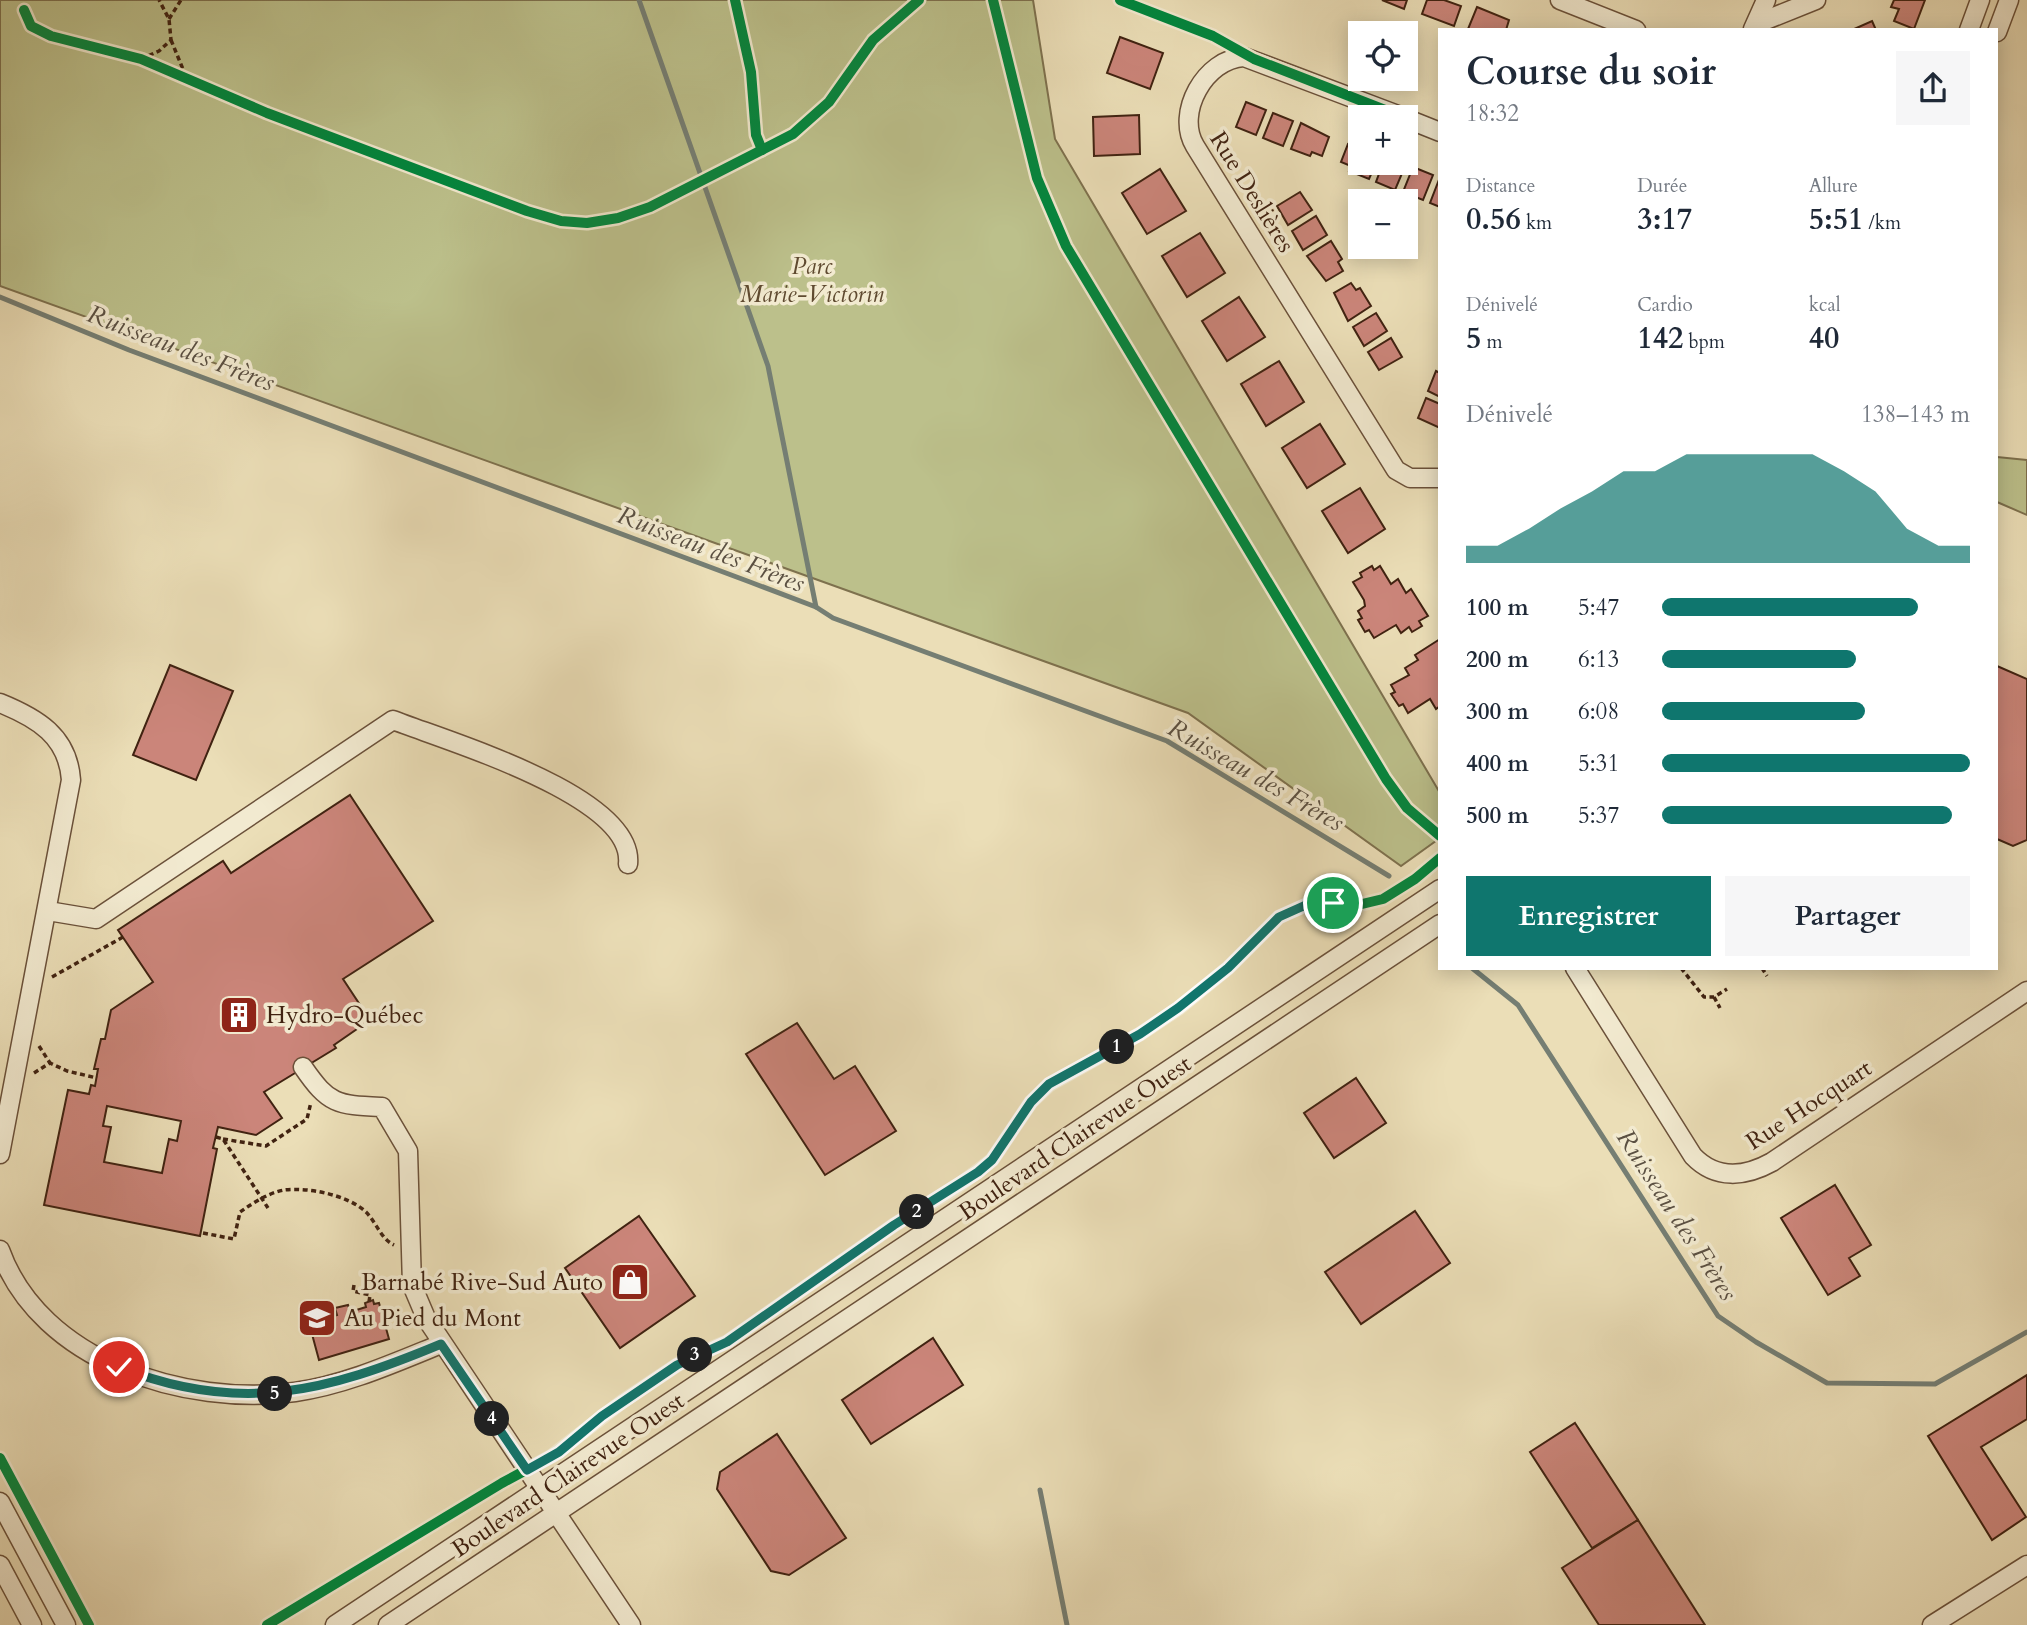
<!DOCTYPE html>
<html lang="fr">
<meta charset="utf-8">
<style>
:root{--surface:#fff;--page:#f6f6f7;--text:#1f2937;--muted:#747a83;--accent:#0f766e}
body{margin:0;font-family:Cardo,serif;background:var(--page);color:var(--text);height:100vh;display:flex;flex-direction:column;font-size:26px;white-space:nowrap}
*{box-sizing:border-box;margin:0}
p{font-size:23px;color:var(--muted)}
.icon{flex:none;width:38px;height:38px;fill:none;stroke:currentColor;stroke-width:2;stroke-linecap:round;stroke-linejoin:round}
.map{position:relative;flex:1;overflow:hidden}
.side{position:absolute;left:1438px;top:28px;width:560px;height:942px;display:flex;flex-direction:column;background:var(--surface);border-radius:0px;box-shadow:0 4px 18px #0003}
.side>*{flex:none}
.buttons{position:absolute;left:1348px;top:21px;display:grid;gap:14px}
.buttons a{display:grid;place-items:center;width:70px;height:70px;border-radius:0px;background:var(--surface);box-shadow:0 4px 18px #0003;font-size:35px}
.pin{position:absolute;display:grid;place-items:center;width:60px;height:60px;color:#fff;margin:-30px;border:4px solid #fff;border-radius:50%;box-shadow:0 2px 7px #0007}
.km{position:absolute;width:35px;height:35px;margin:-18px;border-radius:50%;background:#222;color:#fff;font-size:19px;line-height:35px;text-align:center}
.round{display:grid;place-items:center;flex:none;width:74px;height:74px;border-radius:0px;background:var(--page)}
.summary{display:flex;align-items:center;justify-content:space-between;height:119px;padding:0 28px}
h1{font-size:38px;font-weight:700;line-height:52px}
.metrics{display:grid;grid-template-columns:repeat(3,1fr);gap:10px;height:119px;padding:7px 28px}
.metrics div{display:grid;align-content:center}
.metrics b{font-size:30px;font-weight:700}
.metrics small{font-size:19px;font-weight:400}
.metrics p{font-size:19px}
.chart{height:196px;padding:14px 28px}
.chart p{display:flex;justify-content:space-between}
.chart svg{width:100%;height:126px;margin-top:7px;fill:var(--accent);opacity:.7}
.cta{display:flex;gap:14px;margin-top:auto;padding:14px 28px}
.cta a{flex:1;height:80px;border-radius:0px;background:var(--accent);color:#fff;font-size:28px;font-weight:700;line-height:80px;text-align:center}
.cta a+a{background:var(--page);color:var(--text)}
ul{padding:0 28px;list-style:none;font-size:23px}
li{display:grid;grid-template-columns:112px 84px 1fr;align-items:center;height:52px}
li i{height:18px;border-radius:9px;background:var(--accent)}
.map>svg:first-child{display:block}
.green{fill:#bcc08b;stroke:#7e714e;stroke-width:2}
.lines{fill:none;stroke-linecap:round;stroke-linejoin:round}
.stream{stroke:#757e73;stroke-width:5}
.building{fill:#cb857a;stroke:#402211;stroke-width:2;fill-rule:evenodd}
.minor-casing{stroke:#6b513a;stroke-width:21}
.path{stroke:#402211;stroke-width:3.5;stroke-dasharray:5 3.5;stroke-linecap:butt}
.minor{stroke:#f2ead0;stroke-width:18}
.cycleway-casing{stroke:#f2ead0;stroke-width:15}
.cycleway{stroke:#00873e;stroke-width:10}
.route-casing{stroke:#fff;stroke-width:14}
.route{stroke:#0f766e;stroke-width:9}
.labels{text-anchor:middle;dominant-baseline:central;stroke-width:7;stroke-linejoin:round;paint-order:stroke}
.street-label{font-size:24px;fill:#402211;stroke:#f2ead0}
.park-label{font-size:24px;font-style:italic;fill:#5f4a30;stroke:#f2ead0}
.poi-label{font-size:24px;fill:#402211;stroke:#f2ead0;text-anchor:start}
.water-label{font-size:26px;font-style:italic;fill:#5b5042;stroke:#f2ead0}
</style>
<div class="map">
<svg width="2027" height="1625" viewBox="0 0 2027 1625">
<rect width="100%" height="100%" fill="#ebdeb7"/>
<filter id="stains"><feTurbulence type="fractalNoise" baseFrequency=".00286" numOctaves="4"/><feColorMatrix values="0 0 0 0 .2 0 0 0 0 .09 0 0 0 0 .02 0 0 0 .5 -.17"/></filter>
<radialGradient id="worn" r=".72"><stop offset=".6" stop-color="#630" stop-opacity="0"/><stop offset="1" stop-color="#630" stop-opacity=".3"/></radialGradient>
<g class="green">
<polygon points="0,0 1033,0 1055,139 1440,793 1440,838 1401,866 1188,713 0,286"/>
<polygon points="1997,457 2027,460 2027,515 1997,502"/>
</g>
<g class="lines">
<g class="stream">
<polyline points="639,0 768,366 816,607"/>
<polyline points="0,297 129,350 750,582 816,607 833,618 1167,741 1389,876"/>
<polyline points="1472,968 1518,1005 1718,1316 1756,1342 1827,1383 1935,1384 2027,1332"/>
<polyline points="1040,1490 1067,1625"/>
</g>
</g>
<g class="building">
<polygon points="1382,0 1407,0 1404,9"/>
<polygon points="1427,0 1444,0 1461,6 1454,26 1422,14"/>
<polygon points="1894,0 1925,0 1914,29 1894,21 1899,9 1891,7"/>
<polygon points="1477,7 1509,20 1506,30 1468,29"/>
<polygon points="1872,21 1876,30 1852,30"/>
<polygon points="1120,37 1163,53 1150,89 1107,73"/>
<polygon points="1246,102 1266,110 1256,135 1236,127"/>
<polygon points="1273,113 1293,121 1283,146 1263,138"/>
<polygon points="1139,115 1140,154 1094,156 1093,117"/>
<polygon points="1301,123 1329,137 1322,156 1312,152 1310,156 1291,149"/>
<polygon points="1348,144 1360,147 1360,163 1376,163 1369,179 1349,171 1351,166 1341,162"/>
<polygon points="1383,163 1406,164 1395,190 1376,182"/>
<polygon points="1413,167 1433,175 1423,200 1403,192"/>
<polygon points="1160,169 1186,211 1147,234 1122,193"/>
<polygon points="1440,177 1440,207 1430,203"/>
<polygon points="1300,192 1312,210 1288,225 1277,206"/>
<polygon points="1316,216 1327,235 1303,250 1292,231"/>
<polygon points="1200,233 1225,273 1187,297 1162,256"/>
<polygon points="1331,241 1342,259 1338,262 1343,271 1326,281 1307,256"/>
<polygon points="1351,283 1356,290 1360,288 1371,306 1348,321 1334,293"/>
<polygon points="1239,297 1265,337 1227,361 1202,321"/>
<polygon points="1376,313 1387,331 1364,346 1353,327"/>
<polygon points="1391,338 1402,357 1379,370 1368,352"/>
<polygon points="1279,361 1304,402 1266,426 1241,384"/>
<polygon points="1436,371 1440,373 1440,397 1428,391"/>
<polygon points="1426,398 1440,404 1440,428 1418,418"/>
<polygon points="1320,424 1345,464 1307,488 1282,448"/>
<polygon points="1360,488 1385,529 1348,553 1322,511"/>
<polygon points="1372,566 1374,570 1380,566 1391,584 1398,579 1406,593 1411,589 1428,616 1419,621 1422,626 1412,632 1409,627 1401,633 1396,625 1374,638 1369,630 1365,632 1358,620 1362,618 1358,611 1365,606 1364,600 1353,582 1362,577 1360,573"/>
<polygon points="1440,639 1440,706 1436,709 1430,699 1408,713 1403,704 1399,706 1391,694 1395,692 1391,685 1409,675 1405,668 1418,660 1415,655"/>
<polygon points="170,665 233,691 196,780 133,755"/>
<polygon points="1997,666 2027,679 2027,840 2013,846 1997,839"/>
<path d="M350,795L433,921L343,979L370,1020L334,1045L336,1048L264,1092L282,1118L256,1135L218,1127L213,1148L217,1149L200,1236L44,1205L68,1090L89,1094L91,1085L95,1086L98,1069H94L101,1039H105L111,1010L153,982L118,930L223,861L231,873ZM107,1106L181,1121L177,1141L169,1139L162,1173L104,1162L111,1127L103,1126Z"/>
<polygon points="797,1023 834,1079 855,1066 896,1131 825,1175 746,1054"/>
<polygon points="1356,1078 1386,1123 1334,1158 1304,1113"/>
<polygon points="1835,1185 1871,1245 1849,1258 1860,1276 1828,1295 1781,1218"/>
<polygon points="1415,1211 1450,1263 1361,1324 1325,1272"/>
<polygon points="639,1216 695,1296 620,1348 565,1268"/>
<polygon points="373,1300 374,1304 379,1303 389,1339 319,1360 309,1323 337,1315 335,1308 348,1305 350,1312 366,1307 365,1303"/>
<polygon points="933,1338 963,1385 871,1444 842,1400"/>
<polygon points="2027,1375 2027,1419 1981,1447 2026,1517 1992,1540 1928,1436"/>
<polygon points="1575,1423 1638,1520 1592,1548 1530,1452"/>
<polygon points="777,1434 846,1538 789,1575 771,1571 717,1489 720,1472"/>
<polygon points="1638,1520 1705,1625 1599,1625 1562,1568"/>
</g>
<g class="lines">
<g class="minor-casing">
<g id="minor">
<polyline points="1560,0 1636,30"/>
<polyline points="1756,24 1816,0"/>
<polyline points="1753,29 1766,0"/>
<polyline points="1969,30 1980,0"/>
<polyline points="1997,32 2009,0"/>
<path d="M1403,117L1244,57C1205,59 1175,113 1195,146L1396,470L1410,478H1440"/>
<polyline points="1405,118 1440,132"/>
<path d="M0,703C37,718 68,736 71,780L0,1154"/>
<path d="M48,911L96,919L393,720C446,741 635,796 628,864"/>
<path d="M1575,968L1693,1156C1716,1180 1745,1177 1772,1162L2027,991"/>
<path d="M303,1067C329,1105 337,1105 382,1107L408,1151L412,1285L426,1318L631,1625"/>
<path d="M0,1250C40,1362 186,1407 295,1392C345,1385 394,1363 441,1344"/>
<polyline points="0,1502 66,1625"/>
<polyline points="0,1565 32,1625"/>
<polyline points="335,1625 1440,889"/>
<polyline points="388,1625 1440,924"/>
<polyline points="1932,1625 2027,1565"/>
</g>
</g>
<g class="path">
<polyline points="169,19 181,0"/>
<polyline points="171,40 187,79"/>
<polyline points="141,59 159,51 171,40 169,19 159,0"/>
<polyline points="1681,968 1704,997 1714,997 1727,989"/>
<polyline points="1762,968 1767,976"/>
<polyline points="52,977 123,937"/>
<polyline points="1714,997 1720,1008"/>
<polyline points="39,1046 50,1063"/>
<polyline points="34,1073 50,1063 67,1071 97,1078"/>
<polyline points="216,1137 223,1139 268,1208"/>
<polyline points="223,1139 266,1146 307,1119 311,1102"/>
<path d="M203,1233L234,1239L240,1212C253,1203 268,1193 284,1190C308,1187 348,1195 366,1212C376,1222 381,1239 394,1245"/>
<polyline points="354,1285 353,1291 370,1295 369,1302"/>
</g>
<use href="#minor" class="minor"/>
<g class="cycleway-casing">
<g id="cycleway">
<polyline points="735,0 751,72 756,135 762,150"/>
<polyline points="993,0 1037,178 1066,246 1386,779 1407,808 1440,836"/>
<polyline points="1120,0 1213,36 1254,59 1403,117"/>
<polyline points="24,10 31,26 51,36 141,59 267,113 527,211 561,221 587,223 618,218 650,207 793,134 829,102 873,40 919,0"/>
<polyline points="0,1458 89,1625"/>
<polyline points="267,1625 502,1483 552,1456 623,1401 686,1359 727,1342 894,1225 954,1189 992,1160 1031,1102 1049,1085 1140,1034 1179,1008 1228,968 1279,917 1308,904 1362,904 1383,899 1415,879 1440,858"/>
</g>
</g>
<use href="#cycleway" class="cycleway"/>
</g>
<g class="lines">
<g class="route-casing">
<path id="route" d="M119,1367C239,1415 326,1392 441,1344L527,1470L559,1452L602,1416L677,1365L727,1342L894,1225L978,1172L992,1160L1031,1102L1049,1084L1140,1034L1178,1008L1228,968L1279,917L1308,904L1333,903"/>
</g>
<use href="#route" class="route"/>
</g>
<defs>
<g id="building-square" transform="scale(2.0125)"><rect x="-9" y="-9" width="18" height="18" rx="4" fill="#8f2418" stroke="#f2ead0"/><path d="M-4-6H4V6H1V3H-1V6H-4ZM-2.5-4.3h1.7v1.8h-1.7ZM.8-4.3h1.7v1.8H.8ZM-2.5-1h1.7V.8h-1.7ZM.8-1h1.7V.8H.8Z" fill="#fff"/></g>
<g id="shop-square" transform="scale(2.0125)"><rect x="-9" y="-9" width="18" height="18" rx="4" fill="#8f2418" stroke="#f2ead0"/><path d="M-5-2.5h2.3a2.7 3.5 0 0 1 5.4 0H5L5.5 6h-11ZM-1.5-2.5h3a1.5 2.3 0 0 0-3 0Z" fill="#fff"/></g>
<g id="school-square" transform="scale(2.0125)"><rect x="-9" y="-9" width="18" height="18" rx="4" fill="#8f2418" stroke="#f2ead0"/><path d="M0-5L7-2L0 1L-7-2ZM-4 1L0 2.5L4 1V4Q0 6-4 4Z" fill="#fff"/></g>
</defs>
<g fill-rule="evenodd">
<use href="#building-square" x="239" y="1015"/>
<use href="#shop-square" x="630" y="1282"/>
<use href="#school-square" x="317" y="1318"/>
</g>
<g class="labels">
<g class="street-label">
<text transform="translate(1252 192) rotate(58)">Rue Deslières</text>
<text transform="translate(1809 1105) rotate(-33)">Rue Hocquart</text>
<text transform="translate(1075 1138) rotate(-34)">Boulevard Clairevue Ouest</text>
<text transform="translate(568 1475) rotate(-34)">Boulevard Clairevue Ouest</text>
</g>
<g class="park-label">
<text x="812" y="266">Parc<tspan x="812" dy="28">Marie-Victorin</tspan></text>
</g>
<g class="poi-label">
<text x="266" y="1015">Hydro-Québec</text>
<text x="603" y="1282" text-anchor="end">Barnabé Rive-Sud Auto</text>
<text x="344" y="1318">Au Pied du Mont</text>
</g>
<g class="water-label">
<text transform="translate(181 348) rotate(21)">Ruisseau des Frères</text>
<text transform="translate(711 549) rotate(21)">Ruisseau des Frères</text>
<text transform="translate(1256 775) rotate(30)">Ruisseau des Frères</text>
<text transform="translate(1677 1215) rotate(57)">Ruisseau des Frères</text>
</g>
</g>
<rect width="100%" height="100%" filter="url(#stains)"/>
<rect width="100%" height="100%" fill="url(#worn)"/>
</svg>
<div class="buttons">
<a><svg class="icon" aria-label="locate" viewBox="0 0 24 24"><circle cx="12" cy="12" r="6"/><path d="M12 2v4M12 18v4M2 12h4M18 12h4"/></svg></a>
<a>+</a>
<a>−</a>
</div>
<div class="pin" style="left:1333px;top:903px;background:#1e9e55"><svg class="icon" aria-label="arrive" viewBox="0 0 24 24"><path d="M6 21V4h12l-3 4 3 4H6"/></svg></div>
<div class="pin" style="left:119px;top:1367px;background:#d93025"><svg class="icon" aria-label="check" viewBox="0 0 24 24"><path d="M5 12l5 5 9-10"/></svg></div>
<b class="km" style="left:1117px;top:1047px">1</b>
<b class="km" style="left:917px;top:1212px">2</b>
<b class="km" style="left:695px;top:1355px">3</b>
<b class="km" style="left:492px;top:1419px">4</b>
<b class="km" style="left:275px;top:1394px">5</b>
<section class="side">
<div class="summary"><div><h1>Course du soir</h1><p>18:32</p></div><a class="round"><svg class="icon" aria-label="share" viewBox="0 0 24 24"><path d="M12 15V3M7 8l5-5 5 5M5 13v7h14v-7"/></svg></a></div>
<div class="metrics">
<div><p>Distance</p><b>0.56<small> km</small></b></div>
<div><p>Durée</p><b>3:17</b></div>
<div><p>Allure</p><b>5:51<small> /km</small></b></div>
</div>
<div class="metrics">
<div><p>Dénivelé</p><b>5<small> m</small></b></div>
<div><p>Cardio</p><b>142<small> bpm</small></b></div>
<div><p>kcal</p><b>40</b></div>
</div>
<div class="chart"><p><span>Dénivelé</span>138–143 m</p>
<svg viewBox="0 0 160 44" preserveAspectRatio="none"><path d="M0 44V38L10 38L20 32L30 25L40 19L50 12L60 12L70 6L80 6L90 6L100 6L110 6L120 12L130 19L140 32L150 38L160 38V44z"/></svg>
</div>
<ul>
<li><b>100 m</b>5:47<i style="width:83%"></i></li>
<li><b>200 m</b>6:13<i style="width:63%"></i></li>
<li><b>300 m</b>6:08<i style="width:66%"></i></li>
<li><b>400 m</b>5:31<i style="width:100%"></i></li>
<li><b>500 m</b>5:37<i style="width:94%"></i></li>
</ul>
<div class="cta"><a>Enregistrer</a><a>Partager</a></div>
</section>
</div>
